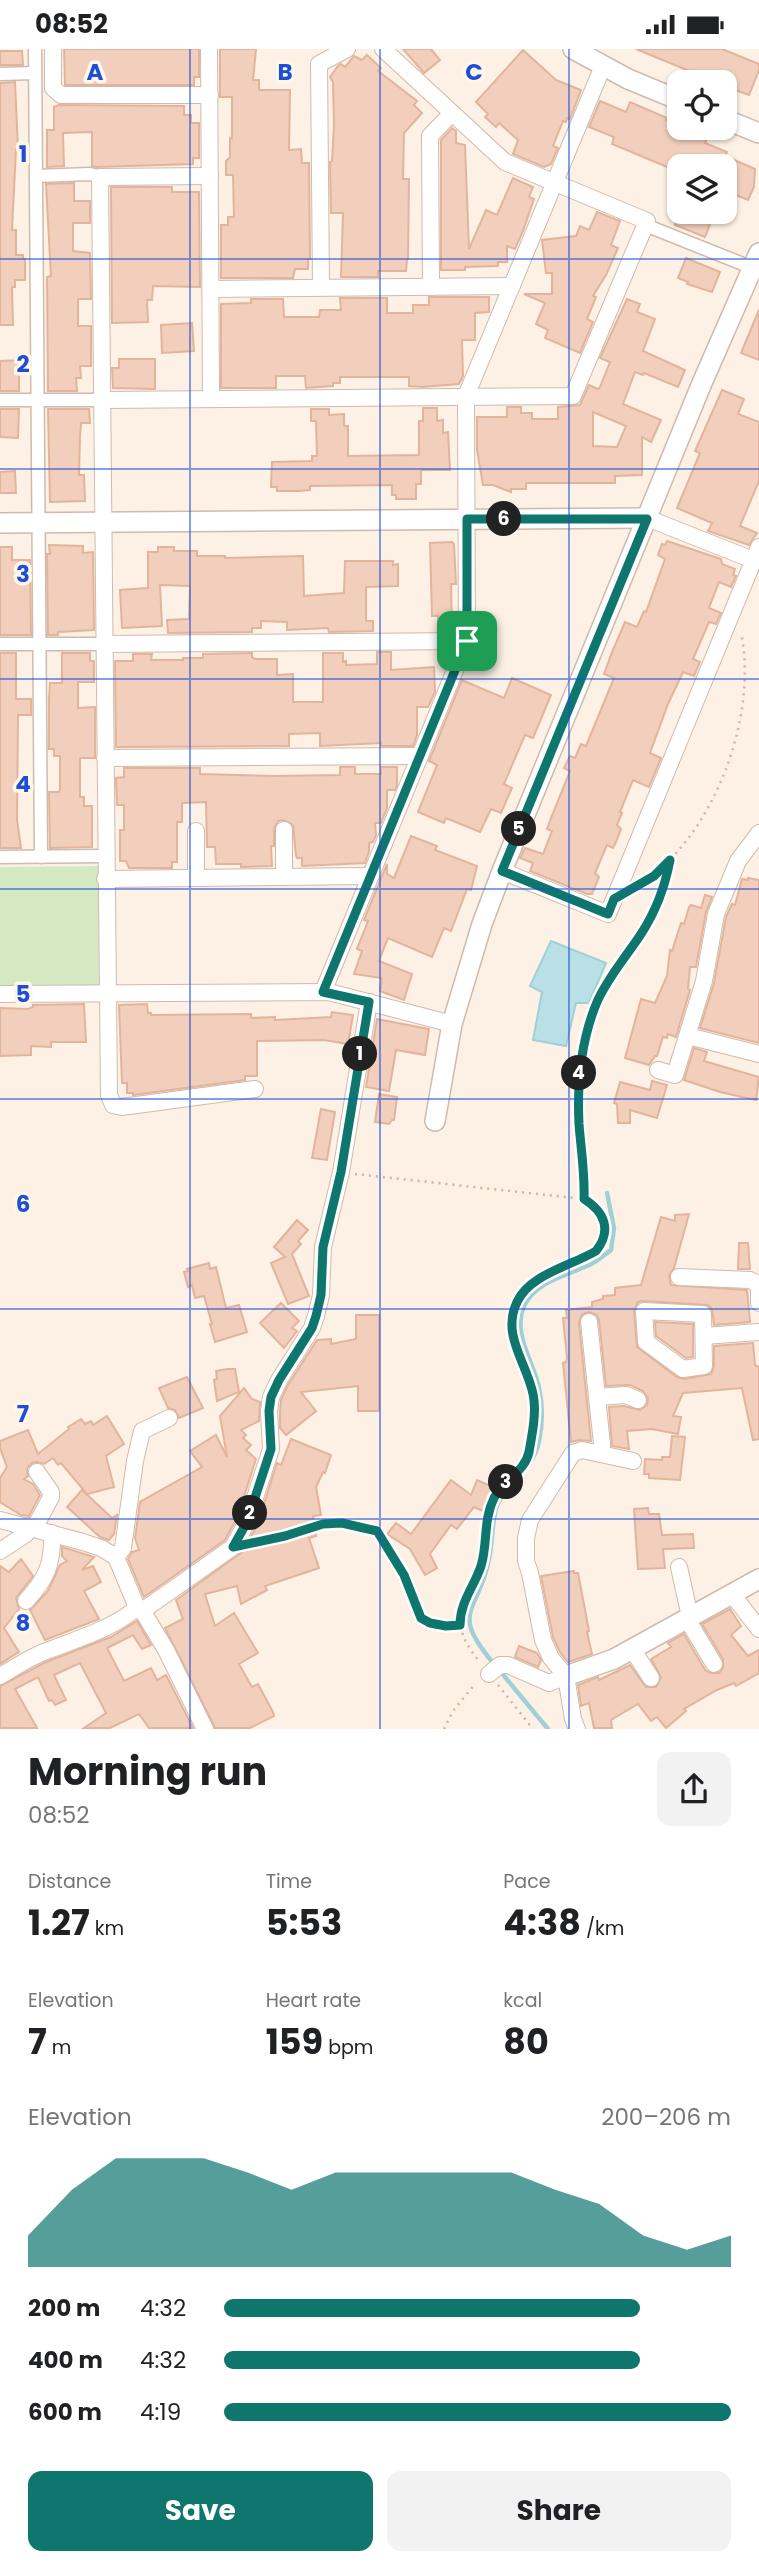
<!DOCTYPE html>
<meta charset="utf-8">
<style>
:root{--surface:#fff;--page:#f2f2f2;--text:#202124;--muted:#757577;--accent:#0f766e}
body{margin:0;font-family:Poppins,sans-serif;background:var(--page);color:var(--text);height:100vh;display:flex;flex-direction:column;font-size:26px;white-space:nowrap}
*{box-sizing:border-box;margin:0}
p{font-size:23px;color:var(--muted)}
.icon{flex:none;width:38px;height:38px;fill:none;stroke:currentColor;stroke-width:2;stroke-linecap:round;stroke-linejoin:round}
.map{position:relative;height:1680px;overflow:hidden}
.side{display:flex;flex-direction:column;background:var(--surface);flex:1}
.side>*{flex:none}
.fabs{position:absolute;left:667px;top:21px;display:grid;gap:14px}
.fabs a{display:grid;place-items:center;width:70px;height:70px;border-radius:14px;background:var(--surface);box-shadow:0 2px 5px #0004;font-size:35px}
.pin{position:absolute;display:grid;place-items:center;width:60px;height:60px;color:#fff;margin:-30px;border-radius:14px;box-shadow:0 4px 10px #0006}
.km{position:absolute;width:35px;height:35px;margin:-18px;border-radius:50%;background:#222;color:#fff;font-size:19px;line-height:35px;text-align:center}
.round{display:grid;place-items:center;flex:none;width:74px;height:74px;border-radius:14px;background:var(--page)}
.headline{display:flex;align-items:center;justify-content:space-between;height:119px;padding:0 28px}
h1{font-size:38px;font-weight:700;line-height:52px}
.metrics{display:grid;grid-template-columns:repeat(3,1fr);gap:10px;height:119px;padding:7px 28px}
.metrics div{display:grid;align-content:center}
.metrics b{font-size:35px;font-weight:700}
.metrics small{font-size:19px;font-weight:400}
.metrics p{font-size:19px}
.chart{height:196px;padding:14px 28px}
.chart p{display:flex;justify-content:space-between}
.chart svg{width:100%;height:126px;margin-top:7px;fill:var(--accent);opacity:.7}
.button{display:flex;gap:14px;margin-top:auto;padding:14px 28px}
.button a{flex:1;height:80px;border-radius:14px;background:var(--accent);color:#fff;font-size:28px;font-weight:700;line-height:80px;text-align:center}
.button a+a{background:var(--page);color:var(--text)}
ul{padding:0 28px;list-style:none;font-size:23px}
li{display:grid;grid-template-columns:112px 84px 1fr;align-items:center;height:52px}
li i{height:18px;border-radius:9px;background:var(--accent)}
.status{display:flex;justify-content:space-between;align-items:center;height:49px;padding:0 35px;background:var(--surface);direction:ltr}
.status svg{height:19px;fill:currentColor}
.map>svg:first-child{display:block}
.green{fill:#d4e9c2}
.water{fill:#b9e0e5;stroke:#9fd0d7;stroke-width:2}
.lines{fill:none;stroke-linecap:round;stroke-linejoin:round}
.stream{stroke:#9fd0d7;stroke-width:4.5}
.building{fill:#f1cfbc;stroke:#e3b49c;stroke-width:2;fill-rule:evenodd}
.pedestrian-casing{stroke:#cfbbad;stroke-width:15}
.minor-casing{stroke:#cfbbad;stroke-width:18}
.tertiary-casing{stroke:#cfbbad;stroke-width:22}
.path{stroke:#d5b29f;stroke-width:2.5;stroke-dasharray:2 5;stroke-linecap:butt}
.pedestrian{stroke:#fff;stroke-width:12}
.minor{stroke:#fff;stroke-width:16}
.tertiary{stroke:#fff;stroke-width:19}
.route-casing{stroke:#fff;stroke-width:14}
.route{stroke:#0f766e;stroke-width:9}
.grid{fill:none;stroke:#1d4ed8;stroke-width:2;stroke-opacity:0.55}
.grid-label{font-size:23px;text-anchor:middle;font-weight:bold;fill:#1d4ed8;stroke:#fff6ea;stroke-width:7;stroke-linejoin:round;paint-order:stroke}
</style>
<div class="status"><b>08:52</b><svg viewBox="0 0 49 12"><path d="M0 12V9h3v3zM5 12V6h3v6zM10 12V3h3v9zM15 12V0h3v12zM26 1h20v11H26zM47 4h2v5h-2z"/></svg></div>
<div class="map">
<svg width="759" height="1680" viewBox="0 0 759 1680">
<rect width="100%" height="100%" fill="#fcf1e4"/>
<polygon class="green" points="98,817 99,936 0,938 0,818"/>
<polygon class="water" points="551,892 606,914 589,954 576,954 566,997 533,991 542,943 530,937"/>
<g class="lines">
<g class="stream">
<path d="M494,1615C448,1561 479,1564 489,1510C493,1493 491,1474 497,1457C508,1429 532,1425 539,1392C543,1373 543,1357 539,1339C534,1313 512,1285 524,1257C536,1232 566,1227 589,1216C597,1213 604,1206 611,1201L614,1179L607,1144"/>
<polyline points="500,1622 548,1680"/>
</g>
</g>
<g class="building">
<polygon points="64,0 199,0 199,28 194,28 194,36 65,36"/>
<polygon points="220,0 256,0 253,31 259,31 259,41 290,41 289,101 301,100 302,114 309,114 310,210 308,210 308,220 295,220 293,229 221,229 221,176 228,176 228,168 234,168 233,126 226,126 226,112 230,108 230,89 232,90 232,48 220,48"/>
<polygon points="403,0 431,0 440,11 424,24"/>
<polygon points="636,0 722,0 759,15 759,21 749,46 724,37 724,33 716,33"/>
<polygon points="523,1 556,31 581,41 570,70 567,69 566,73 563,72 553,97 558,99 551,115 544,118 513,105 518,91 499,74 496,78 485,68 488,65 476,53"/>
<polygon points="0,2 22,2 23,16 0,16"/>
<polygon points="367,6 381,19 378,22 417,52 414,56 422,64 404,84 403,130 409,130 408,210 407,210 406,222 378,222 378,228 341,228 343,164 331,164 330,113 332,112 334,75 333,33 330,28 338,17 341,15 345,18 354,7 362,11"/>
<polygon points="15,33 18,100 16,100 12,181 16,181 16,206 23,206 23,210 25,210 25,231 15,231 15,238 12,238 13,276 0,276 0,34"/>
<polygon points="600,52 626,63 630,53 667,69 666,71 679,76 679,79 707,89 705,94 727,103 725,107 755,120 754,138 748,151 724,141 733,117 679,117 679,123 612,95 614,88 589,78"/>
<polygon points="59,56 184,57 184,66 191,66 191,74 199,74 199,109 193,109 193,115 97,118 92,117 92,83 63,84 64,117 47,118 47,81 54,81 54,58"/>
<polygon points="452,79 456,82 456,94 465,96 469,200 486,161 497,166 513,129 533,138 529,148 534,150 523,182 515,200 507,197 507,213 498,213 498,217 465,218 465,221 441,221 441,91"/>
<polygon points="74,134 74,152 90,152 90,174 73,174 73,202 90,204 91,250 78,250 78,277 91,277 91,317 80,317 81,329 76,329 77,342 48,342 47,228 51,227 46,135"/>
<polygon points="111,138 172,138 172,143 199,143 200,238 153,237 152,251 147,251 148,273 112,274"/>
<polygon points="597,163 620,172 611,196 618,199 606,226 593,247 596,248 587,270 593,273 580,304 545,289 548,281 536,275 545,254 524,245 552,245 552,224 546,224 542,191 576,187 580,177 589,181"/>
<polygon points="680,163 715,163 705,188 675,176"/>
<polygon points="686,209 720,223 712,243 687,235 688,233 678,229"/>
<polygon points="429,248 489,248 489,263 475,264 475,291 462,291 463,327 459,335 422,338 409,337 409,328 340,328 340,334 333,334 333,337 306,339 305,327 276,327 276,339 221,339 221,255 251,254 251,250 283,250 284,268 319,268 320,261 341,261 340,249 387,249 387,264 413,264 413,256 429,256"/>
<path d="M627,250L640,255L637,263L655,270L643,302L685,321L678,338L644,324L643,326L635,323L623,355L661,371L651,393L642,388V426L615,427V434H526V440H511V443L493,436H483L477,401V368H507V358H521V364H532V370H558V358L580,356L589,336L598,340L600,338L610,313L600,309ZM593,363L626,377L617,398L593,397Z"/>
<polygon points="759,261 759,311 741,304"/>
<polygon points="192,274 194,302 162,304 161,276"/>
<polygon points="119,310 155,310 155,340 113,339 112,319 119,319"/>
<polygon points="23,311 23,324 19,324 19,342 0,342 0,312"/>
<polygon points="722,341 744,350 738,365 759,373 759,432 740,477 757,484 749,496 708,482 712,474 677,459 700,404 695,402"/>
<polygon points="423,359 437,359 437,372 443,371 443,384 448,383 450,421 421,421 421,435 416,435 416,450 396,450 396,446 392,446 392,436 310,437 310,441 299,442 277,442 277,438 271,438 272,413 312,412 312,407 317,407 316,372 311,372 311,360 329,360 329,366 344,365 344,377 348,377 348,407 419,406 419,372 423,372"/>
<polygon points="0,360 19,360 18,389 0,388"/>
<polygon points="48,360 89,360 90,374 81,374 80,387 79,426 84,426 85,452 50,453"/>
<polygon points="15,422 16,444 0,444 0,423"/>
<polygon points="667,492 721,510 722,515 735,520 733,526 736,527 731,538 719,533 709,559 721,564 716,575 709,573 693,610 700,613 694,627 683,623 668,655 650,704 661,709 649,738 633,731 620,763 622,764 617,776 621,780 616,793 613,799 607,796 595,824 599,828 592,845 587,845 530,822 533,814 520,809 525,799 543,805 552,782 547,780 551,769 570,722 564,719 570,707 575,709 581,695 586,697 614,629 604,625 612,603 625,573 637,578 644,562 646,563 665,510 658,506 662,495 665,496"/>
<polygon points="452,493 454,495 456,535 451,535 452,582 438,582 438,567 432,567 430,494"/>
<polygon points="49,496 83,497 83,504 93,503 94,581 58,583 58,586 48,586 47,505 50,505"/>
<polygon points="0,498 12,498 12,511 30,511 31,586 0,586"/>
<polygon points="158,498 174,498 174,502 197,502 197,507 225,507 225,509 303,507 304,547 344,544 345,512 393,512 393,516 398,515 398,537 366,538 366,572 373,572 373,582 329,583 328,579 287,581 287,573 261,572 261,579 252,579 252,583 168,584 167,571 189,570 190,537 160,536 162,577 122,579 120,541 148,539 148,503 158,503"/>
<polygon points="377,603 391,603 391,621 434,618 435,643 428,658 417,658 417,686 413,697 381,697 381,694 320,697 320,684 289,685 289,697 116,698 115,612 133,612 133,605 152,605 151,611 183,611 183,609 203,609 203,605 252,604 252,608 255,610 277,610 277,626 293,625 293,653 323,653 323,604 343,604 343,613 346,612 346,616 377,615"/>
<polygon points="0,604 16,604 16,650 31,650 31,666 18,666 17,771 21,799 0,799"/>
<polygon points="62,604 90,604 90,612 94,612 94,633 78,633 78,659 95,658 95,709 80,709 80,748 84,748 84,757 92,757 92,798 50,799 49,743 59,743 60,740 60,707 54,707 54,700 49,700 49,650 50,634 62,634"/>
<polygon points="512,629 551,646 533,689 525,686 504,735 512,739 501,764 491,760 480,783 446,769 444,774 418,763 437,716 429,712 462,631 504,649"/>
<polygon points="340,718 355,718 355,725 381,725 381,718 397,718 397,736 395,741 387,741 387,759 381,774 375,774 376,786 373,793 369,794 369,802 365,814 302,817 302,809 297,809 296,806 293,776 283,771 278,772 274,780 274,797 271,797 272,817 241,818 241,815 216,815 215,798 207,798 206,753 182,754 182,773 177,773 177,813 172,813 172,819 129,819 126,812 120,812 120,781 124,781 124,756 117,756 116,729 124,728 124,719 200,719 200,725 275,727 340,726"/>
<polygon points="411,787 437,797 435,801 477,817 471,841 467,840 451,882 444,879 432,908 388,889 379,912 412,925 404,951 380,942 382,929 354,925 362,902 357,900 368,872 364,871 387,815 387,825 394,829"/>
<polygon points="748,829 759,831 759,994 700,979 714,934 726,868 732,855 735,856 742,830 748,831"/>
<polygon points="705,846 712,848 706,863 696,918 690,918 688,940 690,941 676,988 668,985 667,989 663,988 657,1007 655,1007 649,1016 625,1009 641,950 655,954 667,927 670,901 672,902 681,874 684,875 689,858 691,856 701,859"/>
<polygon points="84,955 86,993 51,993 51,998 31,997 31,1006 0,1007 0,959 28,960 33,958 33,956"/>
<polygon points="147,955 148,964 151,964 151,966 251,965 251,969 275,968 275,971 331,968 332,963 353,966 348,995 324,991 257,992 257,1027 245,1027 245,1031 133,1046 133,1044 127,1044 127,1034 122,1034 119,956"/>
<polygon points="377,970 429,980 425,1006 396,1001 389,1042 366,1038"/>
<polygon points="694,999 707,1003 704,1012 759,1028 756,1051 720,1043 684,1031"/>
<polygon points="652,1032 667,1036 657,1069 630,1061 630,1074 618,1074 617,1055 614,1054 620,1033 650,1041"/>
<polygon points="379,1045 397,1048 394,1071 392,1071 389,1075 375,1073"/>
<polygon points="321,1060 335,1063 327,1111 312,1109"/>
<polygon points="689,1165 674,1219 669,1227 671,1236 747,1241 750,1273 714,1276 712,1260 708,1256 644,1252 638,1253 634,1262 637,1298 677,1328 684,1330 711,1325 714,1317 714,1297 753,1294 755,1316 759,1318 759,1390 753,1391 742,1339 683,1344 673,1367 681,1368 678,1385 652,1380 627,1382 629,1400 612,1397 609,1358 624,1357 640,1361 647,1356 648,1349 643,1342 630,1336 606,1337 599,1271 597,1266 589,1263 582,1265 579,1274 591,1392 579,1391 571,1393 563,1314 566,1313 567,1309 563,1269 567,1269 566,1261 592,1258 592,1253 603,1250 603,1247 615,1246 615,1239 641,1236 661,1168 675,1172 675,1166"/>
<polygon points="297,1171 308,1181 298,1192 301,1195 292,1205 309,1247 288,1255 271,1214 285,1208 274,1198"/>
<polygon points="739,1194 748,1194 750,1220 738,1220"/>
<polygon points="209,1214 210,1220 216,1218 226,1259 239,1256 247,1283 215,1293 210,1275 212,1275 204,1247 195,1249 192,1236 188,1238 184,1223 188,1222 187,1220"/>
<polygon points="281,1254 299,1272 292,1279 297,1282 284,1299 260,1274"/>
<polygon points="356,1266 379,1266 379,1362 358,1362 358,1337 301,1343 316,1362 286,1386 280,1379 280,1362 281,1351 288,1336 317,1291 331,1290 331,1295 356,1290"/>
<polygon points="655,1273 693,1275 693,1308 686,1309 656,1287"/>
<polygon points="227,1320 235,1320 239,1343 217,1352 214,1331 217,1330 216,1322"/>
<polygon points="187,1328 203,1359 179,1369 175,1361 168,1359 159,1339"/>
<polygon points="244,1339 252,1350 260,1353 259,1372 241,1381 246,1386 243,1389 251,1396 246,1401 256,1410 237,1469 225,1491 144,1548 128,1510 132,1503 139,1501 135,1489 140,1453 202,1418 190,1402 216,1386 227,1408 220,1367"/>
<polygon points="107,1367 124,1395 106,1407 114,1438 87,1445 61,1414 58,1416 53,1409 44,1415 37,1413 32,1414 27,1419 28,1427 24,1430 33,1435 40,1446 29,1467 21,1466 0,1453 0,1429 7,1418 0,1399 0,1392 28,1381 38,1405 69,1380 68,1378 81,1370 85,1375 91,1372 93,1376"/>
<polygon points="672,1387 685,1388 680,1431 649,1429 649,1425 644,1425 645,1410 662,1411 662,1408 670,1408"/>
<polygon points="291,1390 331,1406 325,1424 323,1423 316,1438 321,1466 313,1467 316,1487 309,1489 319,1519 265,1537 267,1541 241,1555 237,1537 205,1545 215,1577 234,1564 258,1604 239,1615 252,1638 258,1635 273,1663 274,1667 250,1679 215,1679 165,1579 183,1570 176,1551 242,1503 257,1477 277,1414 281,1416"/>
<polygon points="451,1431 471,1446 477,1431 493,1438 483,1462 474,1458 457,1480 451,1476 430,1505 437,1519 425,1526 410,1500 387,1485 396,1474 411,1485"/>
<polygon points="82,1441 112,1469 117,1466 114,1485 109,1491 100,1488 67,1458"/>
<polygon points="648,1459 649,1465 659,1465 662,1486 693,1485 694,1499 663,1500 665,1519 638,1520 634,1460"/>
<polygon points="62,1498 94,1508 82,1521 93,1517 101,1533 84,1542 99,1570 45,1591 30,1561 48,1542 60,1516 67,1512 62,1507"/>
<polygon points="21,1510 33,1527 16,1549 19,1560 4,1579 19,1603 0,1615 0,1517 9,1523"/>
<polygon points="574,1522 574,1524 578,1524 589,1582 587,1583 592,1605 568,1613 560,1603 553,1588 541,1527"/>
<polygon points="730,1560 741,1577 731,1586 748,1607 759,1601 759,1624 736,1637 734,1634 717,1641 684,1660 686,1662 666,1679 657,1668 651,1672 638,1655 611,1671 612,1679 594,1679 589,1654 581,1657 578,1636 598,1628 599,1631 630,1616 646,1638 656,1638 661,1628 651,1610 671,1598 668,1594 684,1585 705,1621 710,1624 719,1624 723,1619 723,1610 702,1575"/>
<polygon points="137,1572 151,1596 142,1600 133,1586 107,1599 124,1632 151,1619 157,1631 166,1626 193,1679 149,1679 139,1665 110,1679 84,1679 106,1664 80,1614 54,1626 66,1651 55,1656 52,1651 49,1652 38,1628 15,1640 37,1679 0,1679 0,1637 46,1613 111,1588"/>
<polygon points="519,1597 537,1604 541,1611 538,1618 515,1608"/>
</g>
<g class="lines">
<g class="pedestrian-casing">
<g id="pedestrian">
<polyline points="35,0 41,808"/>
<polyline points="0,25 35,24"/>
<polyline points="36,127 90,125 100,128"/>
<polyline points="645,176 753,219"/>
<polyline points="0,351 104,351"/>
<polyline points="0,595 104,595"/>
<polyline points="0,808 105,807"/>
</g>
</g>
<g class="minor-casing">
<g id="minor">
<polyline points="53,0 53,39 61,46 210,46"/>
<polyline points="209,0 211,349"/>
<polyline points="210,127 100,128 109,1046 113,1056 122,1058 255,1040"/>
<polyline points="321,238 319,15 347,0"/>
<polyline points="431,238 430,87 452,64"/>
<polyline points="211,240 512,237"/>
<polyline points="104,351 573,347 647,172 505,113 383,0"/>
<polyline points="647,469 753,511"/>
<polyline points="104,595 467,592"/>
<polyline points="105,709 420,707"/>
<polyline points="284,781 284,828"/>
<polyline points="196,782 196,829"/>
<polyline points="502,822 608,865 759,498"/>
<polyline points="105,830 370,827"/>
<polyline points="323,943 467,592 466,347 603,17"/>
<polyline points="0,945 329,943 452,975"/>
<polyline points="688,987 759,1005"/>
<polyline points="658,1021 675,1026 704,932 716,865 738,812 759,784"/>
<polyline points="679,1228 750,1231 758,1235"/>
<polyline points="759,1235 759,1254"/>
<polygon points="644,1262 703,1265 704,1317 683,1320 646,1293"/>
<polyline points="589,1273 602,1395 601,1405"/>
<polyline points="704,1287 759,1283"/>
<polyline points="597,1348 626,1346 638,1351"/>
<polyline points="0,1471 83,1493 101,1499 116,1508 136,1556 145,1566 166,1601 205,1680"/>
<polyline points="35,1478 51,1448 51,1443 37,1423"/>
<polyline points="0,1502 26,1485 29,1477"/>
<polyline points="116,1508 123,1499 135,1412 142,1382 169,1369"/>
<polyline points="679,1518 690,1568"/>
<polyline points="732,1545 759,1580"/>
<path d="M26,1552C47,1529 53,1515 52,1484"/>
<polyline points="142,1562 233,1498 247,1473 271,1400 269,1362 271,1348 279,1331 312,1279 316,1267 321,1246 323,1198 341,1123 369,953"/>
<polyline points="687,1570 714,1615"/>
<polyline points="632,1600 651,1629"/>
<polyline points="489,1625 500,1616 508,1616 549,1634 566,1627"/>
<path d="M0,1627C16,1618 31,1607 49,1601C80,1589 112,1580 138,1558"/>
<polyline points="577,1680 573,1670 566,1627 551,1609 543,1591 530,1524 526,1512 526,1489 530,1471 573,1404 582,1401 633,1412"/>
</g>
</g>
<g class="tertiary-casing">
<g id="tertiary">
<polyline points="573,0 628,30 679,51"/>
<polyline points="724,70 759,84"/>
<polyline points="0,474 647,469"/>
<polyline points="435,1072 452,975 482,875 502,822 702,334 759,204"/>
<polyline points="566,1627 614,1610 759,1530"/>
</g>
</g>
<g class="path">
<path d="M638,836C712,792 759,668 741,584"/>
<path d="M355,1125L584,1150C595,1157 603,1166 605,1179C609,1215 536,1220 519,1249C499,1282 526,1313 533,1345C537,1362 533,1390 527,1408C522,1424 503,1432 495,1448C484,1469 487,1489 483,1510C473,1555 440,1564 479,1612"/>
<path d="M584,1150C585,1124 581,1101 579,1075C577,1034 581,991 597,953C608,928 626,908 641,886C656,862 665,838 670,811"/>
<polyline points="253,1493 285,1487 322,1475 342,1474 377,1482 404,1526 421,1569 430,1574 446,1577 460,1576"/>
<polyline points="498,1636 533,1680"/>
<polyline points="444,1680 453,1662 475,1635"/>
</g>
<use href="#pedestrian" class="pedestrian"/>
<use href="#minor" class="minor"/>
<use href="#tertiary" class="tertiary"/>
</g>
<g class="lines">
<g class="route-casing">
<path id="route" d="M467,470H647L502,822L608,865L614,850L654,827L670,811C665,838 656,862 641,885C626,908 608,928 597,953C581,991 577,1034 579,1075C581,1101 585,1124 584,1150C605,1163 612,1182 596,1202C571,1217 530,1225 517,1253C501,1286 527,1314 533,1345C537,1362 532,1386 529,1403C525,1423 503,1431 494,1449C483,1471 488,1494 481,1517C474,1538 460,1553 460,1576L446,1577L430,1574L421,1569L404,1526L377,1482L342,1474L323,1475L285,1487L233,1498L247,1473L271,1400L269,1362L271,1348L279,1331L312,1279L316,1267L321,1246L323,1198L341,1123L369,953L323,943L467,592Z"/>
</g>
<use href="#route" class="route"/>
</g>
<path class="grid" d="M190,0V1680M380,0V1680M569,0V1680M0,210H759M0,420H759M0,630H759M0,840H759M0,1050H759M0,1260H759M0,1470H759"/>
<g class="grid-label">
<text x="95" y="31">A</text>
<text x="285" y="31">B</text>
<text x="474" y="31">C</text>
<text x="23" y="113">1</text>
<text x="23" y="323">2</text>
<text x="23" y="533">3</text>
<text x="23" y="743">4</text>
<text x="23" y="953">5</text>
<text x="23" y="1163">6</text>
<text x="23" y="1373">7</text>
<text x="23" y="1582">8</text>
</g>
</svg>
<div class="fabs">
<a><svg class="icon" aria-label="locate" viewBox="0 0 24 24"><circle cx="12" cy="12" r="6"/><path d="M12 2v4M12 18v4M2 12h4M18 12h4"/></svg></a>
<a><svg class="icon" aria-label="layers" viewBox="0 0 24 24"><path d="M12 4l9 5-9 5-9-5zM3 14l9 5 9-5"/></svg></a>
</div>
<div class="pin" style="left:467px;top:592px;background:#1e9e55"><svg class="icon" aria-label="arrive" viewBox="0 0 24 24"><path d="M6 21V4h12l-3 4 3 4H6"/></svg></div>
<b class="km" style="left:360px;top:1005px">1</b>
<b class="km" style="left:250px;top:1464px">2</b>
<b class="km" style="left:506px;top:1433px">3</b>
<b class="km" style="left:579px;top:1024px">4</b>
<b class="km" style="left:519px;top:780px">5</b>
<b class="km" style="left:504px;top:470px">6</b>
</div>
<section class="side">
<div class="headline"><div><h1>Morning run</h1><p>08:52</p></div><a class="round"><svg class="icon" aria-label="share" viewBox="0 0 24 24"><path d="M12 15V3M7 8l5-5 5 5M5 13v7h14v-7"/></svg></a></div>
<div class="metrics">
<div><p>Distance</p><b>1.27<small> km</small></b></div>
<div><p>Time</p><b>5:53</b></div>
<div><p>Pace</p><b>4:38<small> /km</small></b></div>
</div>
<div class="metrics">
<div><p>Elevation</p><b>7<small> m</small></b></div>
<div><p>Heart rate</p><b>159<small> bpm</small></b></div>
<div><p>kcal</p><b>80</b></div>
</div>
<div class="chart"><p><span>Elevation</span>200–206 m</p>
<svg viewBox="0 0 160 44" preserveAspectRatio="none"><path d="M0 44V33L10 17L20 6L30 6L40 6L50 11L60 17L70 11L80 11L90 11L100 11L110 11L120 17L130 22L140 33L150 38L160 33V44z"/></svg>
</div>
<ul>
<li><b>200 m</b>4:32<i style="width:82%"></i></li>
<li><b>400 m</b>4:32<i style="width:82%"></i></li>
<li><b>600 m</b>4:19<i style="width:100%"></i></li>
</ul>
<div class="button"><a>Save</a><a>Share</a></div>
</section>
